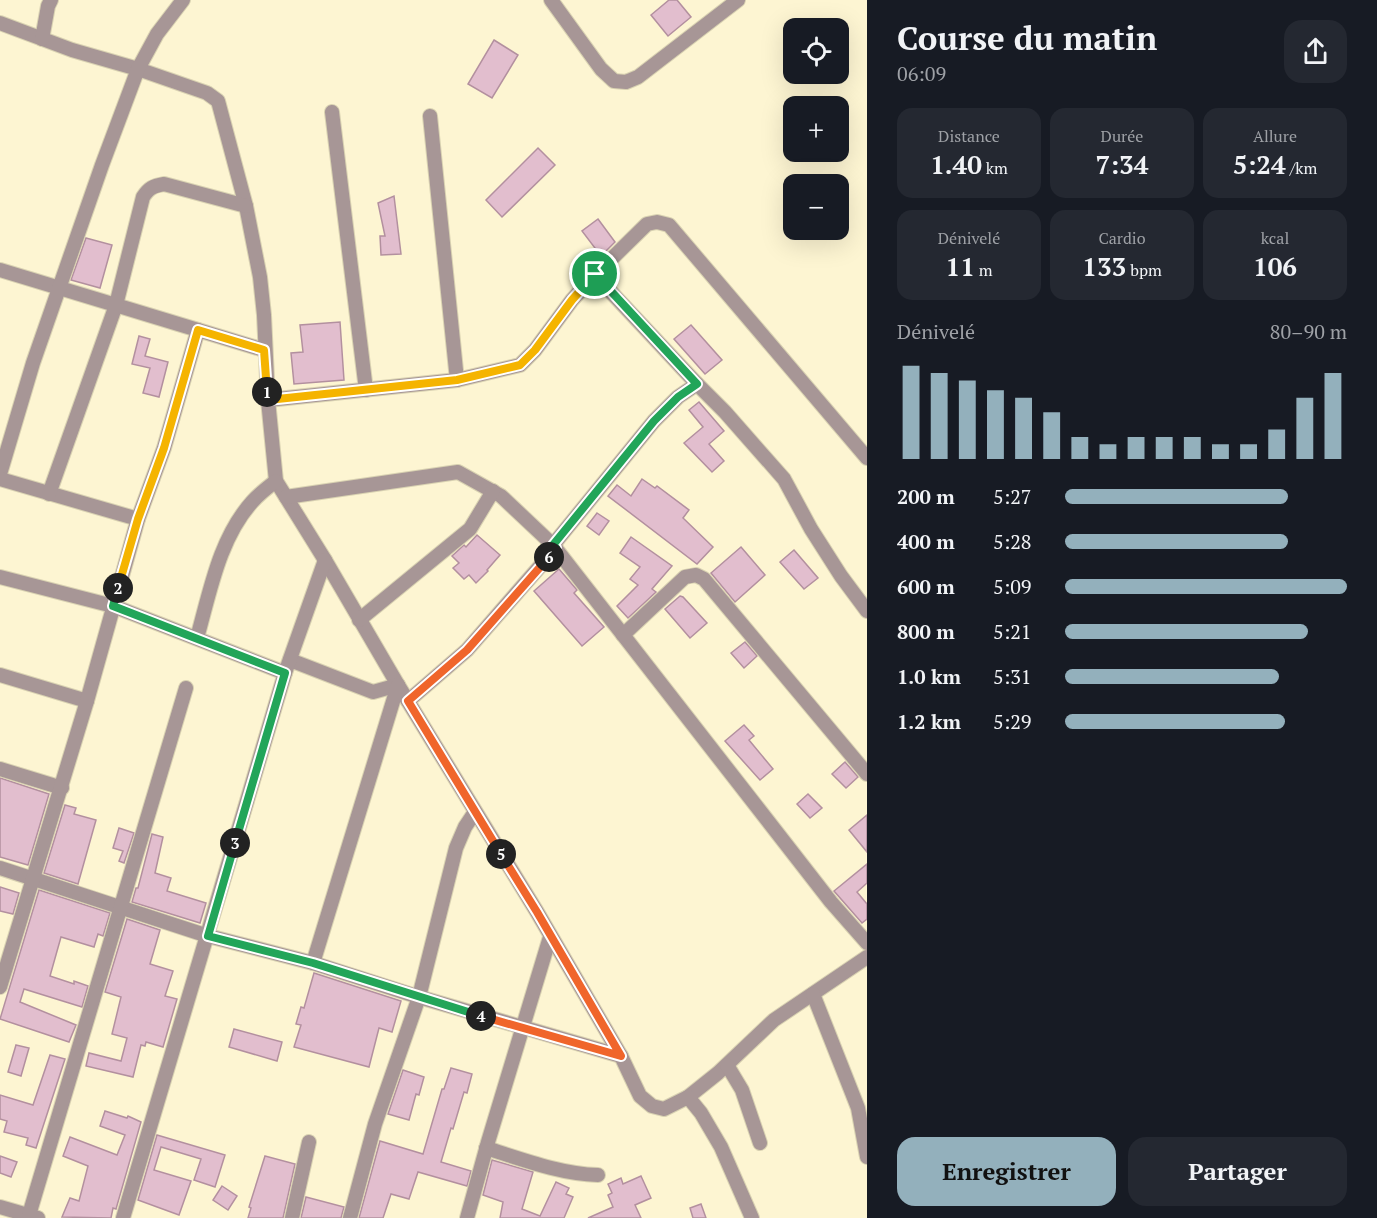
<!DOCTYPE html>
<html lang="fr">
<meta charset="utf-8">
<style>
:root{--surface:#171b24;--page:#242831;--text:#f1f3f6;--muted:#9ea1a6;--accent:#93b0bc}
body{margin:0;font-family:"PT Serif",serif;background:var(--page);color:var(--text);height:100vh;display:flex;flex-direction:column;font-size:22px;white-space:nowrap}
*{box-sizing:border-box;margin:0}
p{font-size:20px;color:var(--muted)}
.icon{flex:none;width:33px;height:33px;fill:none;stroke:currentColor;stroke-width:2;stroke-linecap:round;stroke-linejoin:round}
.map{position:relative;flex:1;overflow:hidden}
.side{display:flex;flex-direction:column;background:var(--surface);width:510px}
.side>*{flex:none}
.tools{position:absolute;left:783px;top:18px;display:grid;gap:12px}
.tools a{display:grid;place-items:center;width:66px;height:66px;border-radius:12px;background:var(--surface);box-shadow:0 6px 24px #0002;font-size:30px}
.pin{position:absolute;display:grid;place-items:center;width:51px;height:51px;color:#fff;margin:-26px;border:3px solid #fff;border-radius:50%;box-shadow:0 2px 6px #0007}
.km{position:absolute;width:30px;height:30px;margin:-15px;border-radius:50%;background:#222;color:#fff;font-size:16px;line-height:30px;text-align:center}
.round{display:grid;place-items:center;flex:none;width:63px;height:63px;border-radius:18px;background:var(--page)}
.headline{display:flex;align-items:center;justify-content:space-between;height:102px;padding:0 30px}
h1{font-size:33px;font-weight:700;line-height:45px}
.figures{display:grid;grid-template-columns:repeat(3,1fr);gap:9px;height:102px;padding:6px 30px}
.figures div{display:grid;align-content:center;border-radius:15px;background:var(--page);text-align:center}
.figures b{font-size:26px;font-weight:700}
.figures small{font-size:16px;font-weight:400}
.figures p{font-size:16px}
.chart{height:168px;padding:12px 30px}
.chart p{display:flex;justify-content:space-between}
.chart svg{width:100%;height:108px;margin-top:6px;stroke:var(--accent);stroke-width:6}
.button{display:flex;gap:12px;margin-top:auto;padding:12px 30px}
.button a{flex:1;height:69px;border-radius:18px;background:var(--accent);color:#111;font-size:24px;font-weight:700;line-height:69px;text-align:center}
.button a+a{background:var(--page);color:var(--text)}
ul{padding:0 30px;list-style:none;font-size:20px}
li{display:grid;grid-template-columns:96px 72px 1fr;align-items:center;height:45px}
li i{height:15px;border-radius:8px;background:var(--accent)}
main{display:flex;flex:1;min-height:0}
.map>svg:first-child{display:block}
.building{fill:#e2bece;stroke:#b3909f;stroke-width:1.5}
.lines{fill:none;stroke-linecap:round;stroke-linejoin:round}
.street-casing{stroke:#d9d2b2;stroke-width:16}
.street{stroke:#a79696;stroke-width:14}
.split-1-casing{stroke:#fff;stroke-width:12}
.split-2-casing{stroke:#fff;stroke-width:12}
.split-3-casing{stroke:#fff;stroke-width:12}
.split-4-casing{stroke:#fff;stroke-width:12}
.split-5-casing{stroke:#fff;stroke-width:12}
.split-6-casing{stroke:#fff;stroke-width:12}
.split-7-casing{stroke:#fff;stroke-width:12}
.split-1{stroke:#f5b400;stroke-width:8}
.split-2{stroke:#f5b400;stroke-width:8}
.split-3{stroke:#22a559;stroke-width:8}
.split-4{stroke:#22a559;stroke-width:8}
.split-5{stroke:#f0652b;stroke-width:8}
.split-6{stroke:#f0652b;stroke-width:8}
.split-7{stroke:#22a559;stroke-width:8}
</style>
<main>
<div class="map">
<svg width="867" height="1218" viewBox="0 0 867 1218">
<rect width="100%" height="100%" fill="#fdf5d2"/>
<g class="building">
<polygon points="669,0 677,0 691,17 668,36 651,15"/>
<polygon points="494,40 518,55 492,98 468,84"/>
<polygon points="538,148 555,165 502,217 486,200"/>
<polygon points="394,196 401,254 381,255 380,236 385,236 378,203"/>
<polygon points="598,219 615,242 601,256 582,231"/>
<polygon points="86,238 112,245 100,288 71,280"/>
<polygon points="340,322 344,380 294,384 291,353 303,352 300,325"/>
<polygon points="691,325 722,360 705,374 674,339"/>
<polygon points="139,336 150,339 145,356 168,362 159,397 143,393 150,368 132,364"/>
<polygon points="699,402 724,431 709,444 724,461 712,472 684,443 703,427 689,410"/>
<polygon points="642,479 655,488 657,486 689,510 683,518 713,547 697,564 608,496 617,485 631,496"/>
<polygon points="597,513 609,521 599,535 587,526"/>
<polygon points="477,535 500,555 487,570 488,571 476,583 469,575 464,579 453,568 459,563 452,556 464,545 466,547"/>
<polygon points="631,537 672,566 652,589 656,592 628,618 617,606 638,585 630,579 640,567 620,553"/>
<polygon points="741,547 765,575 735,602 711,573"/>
<polygon points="794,550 818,578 804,589 780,562"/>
<polygon points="559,569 577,590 574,593 604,627 582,646 534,591"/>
<polygon points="680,596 683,597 707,623 690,638 665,609"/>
<polygon points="745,642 757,656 744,668 731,653"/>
<polygon points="744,725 754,736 749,740 773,769 760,780 725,741"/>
<polygon points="845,762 858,777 846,788 832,774"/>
<polygon points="0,778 49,794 28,865 0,857"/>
<polygon points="808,794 822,808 810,818 797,804"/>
<polygon points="65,805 76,808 74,814 96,820 78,884 44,873"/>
<polygon points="867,815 867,852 849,830"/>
<polygon points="119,828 134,833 124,863 119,861 123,851 113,848"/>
<polygon points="152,834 163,837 155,873 171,878 167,891 206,903 200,923 132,902 136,888 138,888"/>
<polygon points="867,864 867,883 857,892 867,904 867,919 862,923 834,891"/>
<polygon points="0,887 19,893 13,914 0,911"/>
<polygon points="39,890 110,913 103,936 98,934 94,947 61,937 50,976 74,984 74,981 88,986 82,1007 24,989 20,1002 76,1025 69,1042 0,1019"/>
<polygon points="127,919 160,930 150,964 173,971 165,996 177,999 163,1047 146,1042 145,1046 141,1045 133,1077 86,1066 89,1053 121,1061 127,1038 112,1034 121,997 105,992"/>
<polygon points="314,973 401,1001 392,1032 379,1028 369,1067 294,1047 301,1025 296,1024 301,1007 304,1008"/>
<polygon points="234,1029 282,1042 277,1061 229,1047"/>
<polygon points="16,1045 29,1048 21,1076 8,1072"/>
<polygon points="50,1055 65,1059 36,1148 26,1145 28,1138 4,1132 7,1121 0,1119 0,1095 33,1105"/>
<polygon points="451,1068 472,1074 467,1093 464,1092 453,1129 451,1128 441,1162 471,1171 467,1186 418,1172 409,1199 391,1194 383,1218 359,1218 380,1141 423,1154 442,1089 444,1089"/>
<polygon points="403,1070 424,1077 419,1095 416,1094 409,1120 388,1114"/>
<polygon points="105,1111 127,1118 128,1116 141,1122 116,1209 113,1208 111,1218 62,1217 70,1198 79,1201 88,1166 63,1156 70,1137 117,1155 125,1135 100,1126"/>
<polygon points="157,1135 225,1155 215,1187 194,1180 201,1159 161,1147 154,1170 191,1181 179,1215 138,1200"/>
<polygon points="0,1156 17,1162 11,1177 0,1173"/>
<polygon points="265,1156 295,1164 283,1218 248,1218 251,1208 249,1207"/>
<polygon points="492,1160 533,1172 522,1209 540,1216 556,1182 569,1188 566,1194 573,1197 564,1218 500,1218 503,1202 483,1195"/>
<polygon points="641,1176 651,1198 635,1205 641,1218 588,1218 613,1207 608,1195 612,1193 608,1184 621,1178 623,1184"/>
<polygon points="222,1186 237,1196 228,1210 213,1200"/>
<polygon points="306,1197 344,1207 341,1218 301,1218"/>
<polygon points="701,1204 706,1218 693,1218 690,1208"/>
</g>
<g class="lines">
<g class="street-casing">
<g id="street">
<polyline points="551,0 601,69 614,81 626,82 638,77 738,0"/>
<polyline points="0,23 72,50 138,69 207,93 218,101 246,206 260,277 264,315 268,400 276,481 325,560 398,685 537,912 621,1056 640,1096 652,1106 664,1109 688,1097 718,1073 774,1020 867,957"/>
<polyline points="42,39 48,6 51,0"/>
<polyline points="332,112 366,390"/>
<polyline points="430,116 457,380"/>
<polyline points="0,270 198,330"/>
<polyline points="595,275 697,384"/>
<polyline points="268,400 457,380 520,365 535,350 572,300 595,275 647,224 657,222 669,225 867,458"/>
<polyline points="0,474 33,363 102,165 138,69 157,34 183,0"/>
<polyline points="0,479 138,519"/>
<path d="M49,494L116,305L143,197C149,188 153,186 164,184L246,206"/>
<polyline points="286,497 458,472 501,496 553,545"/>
<polyline points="0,577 113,606 285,673"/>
<polyline points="867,611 841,576 811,529 784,479 725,412 697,384 678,397 654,421 553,545 831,902 867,943"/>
<polyline points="359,620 470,529 493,491"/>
<polyline points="623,635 685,577 696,575 704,579 867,774"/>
<path d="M197,638C210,592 219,539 252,502C259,494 268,487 276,481"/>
<polyline points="290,660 373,692 398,685"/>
<polyline points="0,675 87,701"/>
<polyline points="408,701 467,650 556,548"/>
<polyline points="0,769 62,788"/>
<polyline points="0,868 208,936 313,963 419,997 621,1056"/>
<polyline points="313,963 398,685"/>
<polyline points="0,987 87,701 138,519 164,448 198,330 264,350"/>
<polyline points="813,994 858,1108 867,1157"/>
<polyline points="727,1065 742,1090 760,1143"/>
<polyline points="688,1097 701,1113 721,1147 752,1218"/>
<path d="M486,1148C521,1159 560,1174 598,1175"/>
<polyline points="0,1207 38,1218"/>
<polyline points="29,1215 186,688"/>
<polyline points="123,1218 285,673 325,560"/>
<polyline points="292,1218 309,1142"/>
<polyline points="350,1218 375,1124 419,997 456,848 465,827 475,812"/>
<polyline points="467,1218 488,1142 550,937"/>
</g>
</g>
<use href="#street" class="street"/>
</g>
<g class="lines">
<g class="split-1-casing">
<polyline id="split-1" points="267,392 268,400 457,380 520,365 535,350 572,300 595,274"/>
</g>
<g class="split-2-casing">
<polyline id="split-2" points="118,588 138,519 164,448 198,330 264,350 267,392"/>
</g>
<g class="split-3-casing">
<polyline id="split-3" points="118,588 113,606 285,673 235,843"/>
</g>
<g class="split-4-casing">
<polyline id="split-4" points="235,843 208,936 313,963 481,1016"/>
</g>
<g class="split-5-casing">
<polyline id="split-5" points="481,1016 621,1056 537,912 501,854"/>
</g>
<g class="split-6-casing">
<polyline id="split-6" points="501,854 408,701 467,650 549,557"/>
</g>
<g class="split-7-casing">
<polyline id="split-7" points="549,557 556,548 553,545 654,421 678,397 697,384 595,274"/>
</g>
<use href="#split-1" class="split-1"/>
<use href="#split-2" class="split-2"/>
<use href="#split-3" class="split-3"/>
<use href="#split-4" class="split-4"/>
<use href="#split-5" class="split-5"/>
<use href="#split-6" class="split-6"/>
<use href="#split-7" class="split-7"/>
</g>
</svg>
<div class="tools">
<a><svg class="icon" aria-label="locate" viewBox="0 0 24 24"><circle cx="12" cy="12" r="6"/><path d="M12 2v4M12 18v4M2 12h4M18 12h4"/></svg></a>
<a>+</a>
<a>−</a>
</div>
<div class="pin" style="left:595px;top:274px;background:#1e9e55"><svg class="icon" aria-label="arrive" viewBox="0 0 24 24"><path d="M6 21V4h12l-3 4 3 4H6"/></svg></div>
<b class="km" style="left:267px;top:392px">1</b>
<b class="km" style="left:118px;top:588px">2</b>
<b class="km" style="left:235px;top:843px">3</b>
<b class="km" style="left:481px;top:1016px">4</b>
<b class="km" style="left:501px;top:854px">5</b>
<b class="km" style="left:549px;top:557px">6</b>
</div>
<section class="side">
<div class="headline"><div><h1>Course du matin</h1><p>06:09</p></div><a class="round"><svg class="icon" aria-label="share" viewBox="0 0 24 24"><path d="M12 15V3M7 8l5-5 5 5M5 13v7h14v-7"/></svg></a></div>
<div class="figures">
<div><p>Distance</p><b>1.40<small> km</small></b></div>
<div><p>Durée</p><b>7:34</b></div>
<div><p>Allure</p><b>5:24<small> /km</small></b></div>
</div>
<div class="figures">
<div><p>Dénivelé</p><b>11<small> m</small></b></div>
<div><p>Cardio</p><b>133<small> bpm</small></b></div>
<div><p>kcal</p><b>106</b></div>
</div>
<div class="chart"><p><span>Dénivelé</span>80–90 m</p>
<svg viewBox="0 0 160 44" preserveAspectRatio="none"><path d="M5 44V6M15 44V9M25 44V12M35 44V16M45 44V19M55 44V25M65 44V35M75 44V38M85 44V35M95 44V35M105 44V35M115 44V38M125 44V38M135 44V32M145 44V19M155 44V9"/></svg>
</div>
<ul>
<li><b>200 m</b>5:27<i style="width:79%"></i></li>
<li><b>400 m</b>5:28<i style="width:79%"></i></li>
<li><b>600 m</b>5:09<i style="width:100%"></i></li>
<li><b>800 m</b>5:21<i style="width:86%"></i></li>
<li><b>1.0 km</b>5:31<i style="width:76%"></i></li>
<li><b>1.2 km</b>5:29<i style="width:78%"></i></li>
</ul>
<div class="button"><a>Enregistrer</a><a>Partager</a></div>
</section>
</main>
